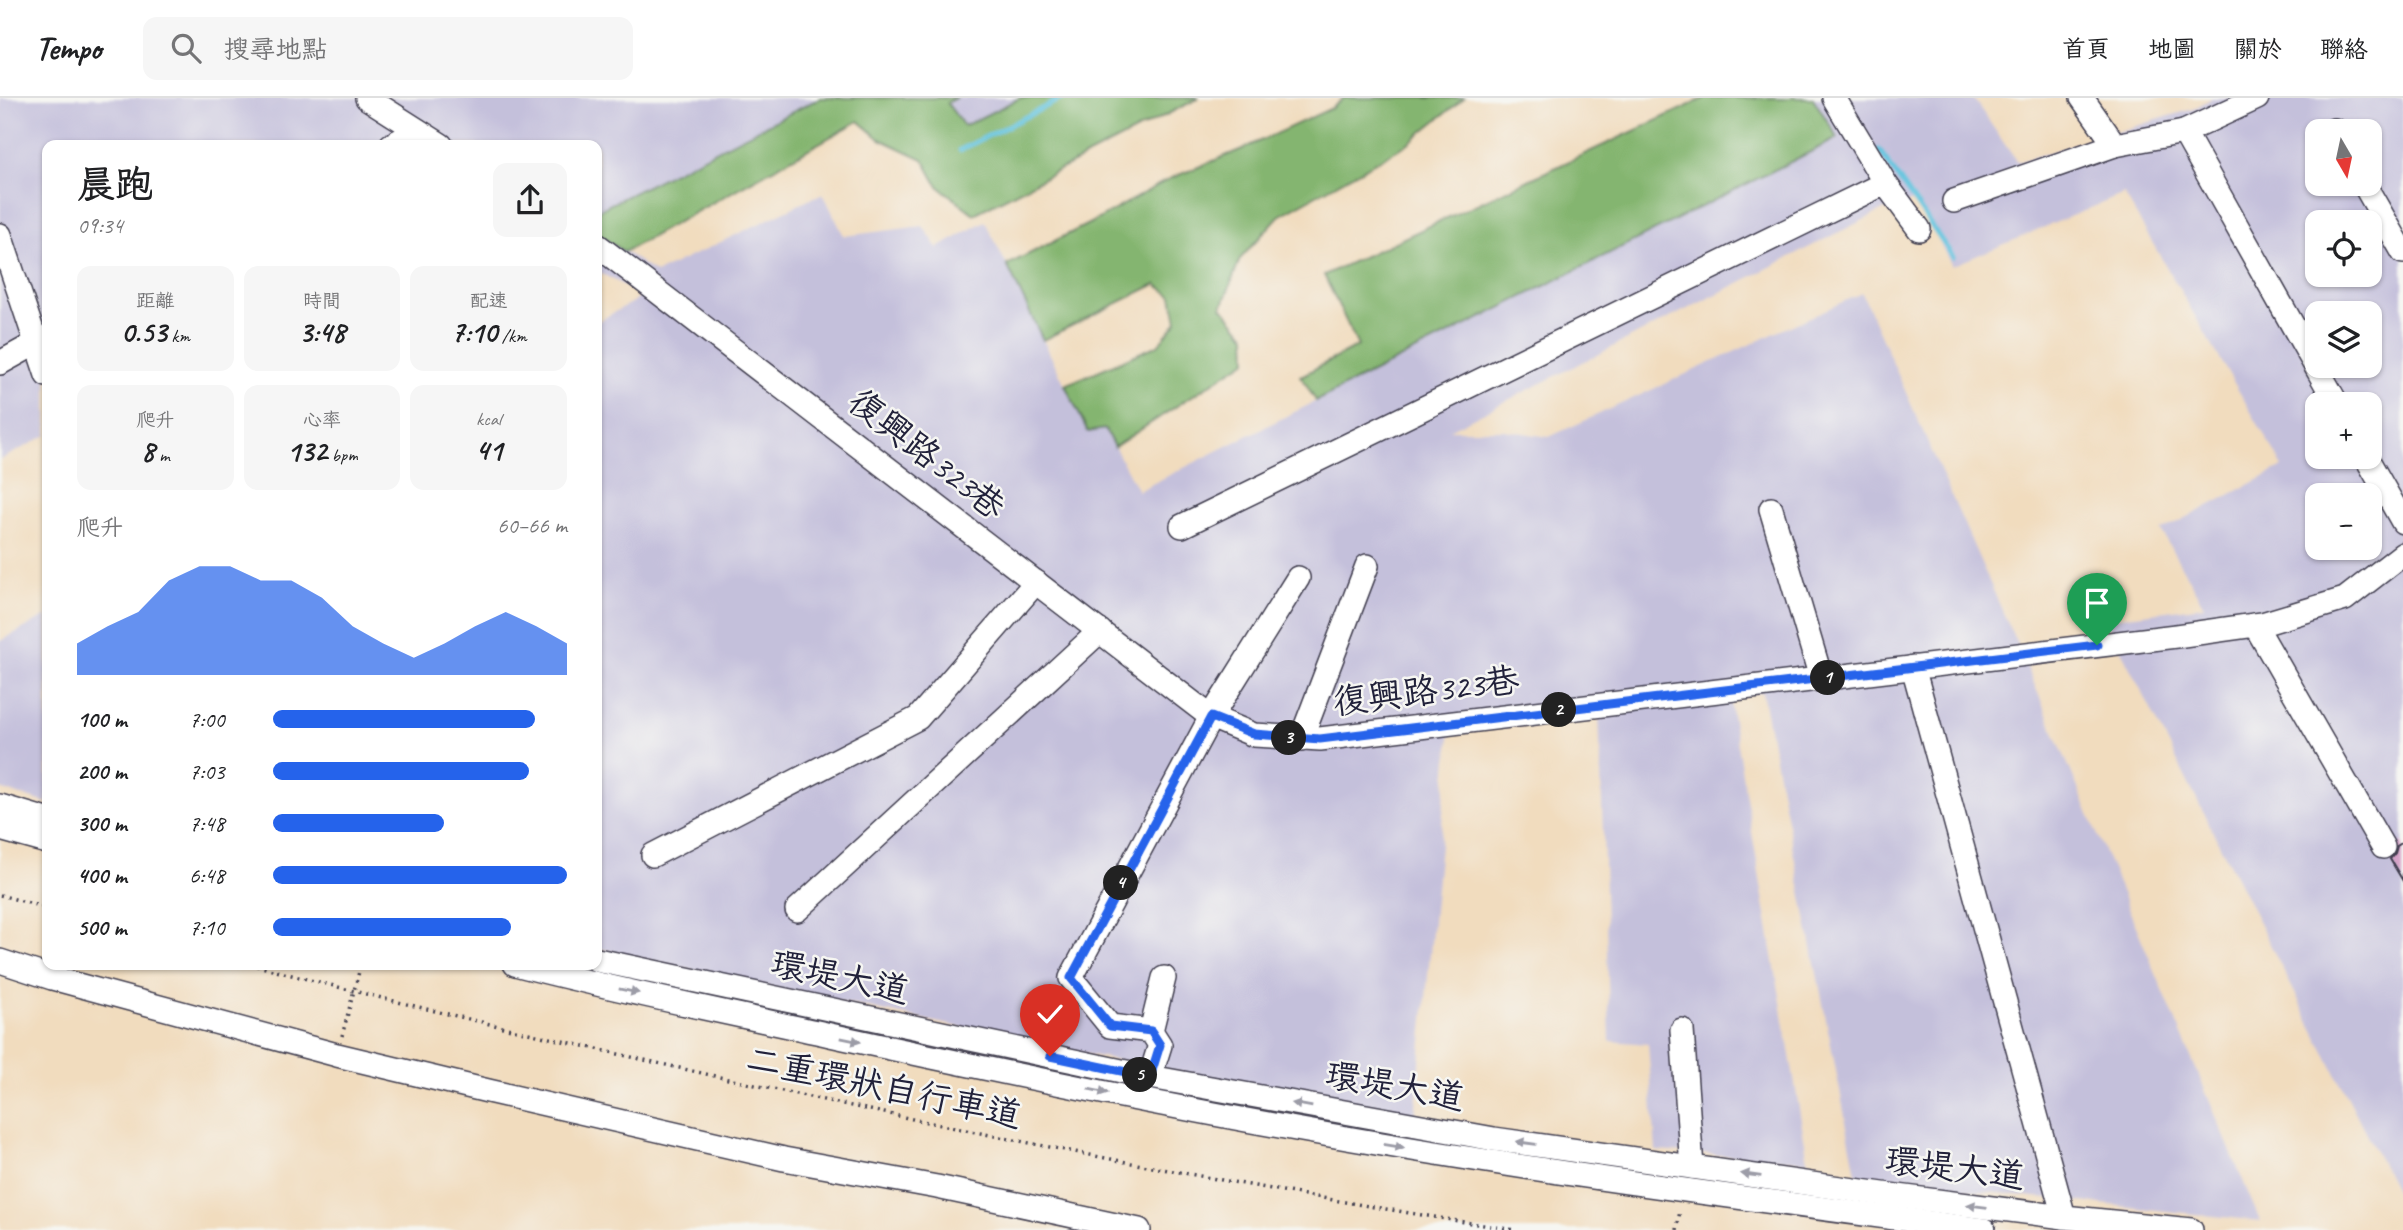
<!DOCTYPE html>
<html lang="zh-TW">
<meta charset="utf-8">
<style>
:root{--surface:#fff;--page:#f6f6f6;--text:#202124;--muted:#757577;--line:#e0e0e0;--accent:#2563eb}
body{margin:0;font-family:Caveat,"LXGW WenKai TC",sans-serif;background:var(--page);color:var(--text);height:100vh;display:flex;flex-direction:column;font-size:26px;white-space:nowrap}
*{box-sizing:border-box;margin:0}
p{font-size:23px;color:var(--muted)}
.icon{flex:none;width:38px;height:38px;fill:none;stroke:currentColor;stroke-width:2;stroke-linecap:round;stroke-linejoin:round}
.map{position:relative;flex:1;overflow:hidden}
.details{position:absolute;left:42px;top:42px;width:560px;height:830px;display:flex;flex-direction:column;background:var(--surface);border-radius:14px;box-shadow:0 2px 5px #0004}
.details>*{flex:none}
.needle{width:46px;rotate:171deg}
.controls{position:absolute;left:2305px;top:21px;display:grid;gap:14px}
.controls a{display:grid;place-items:center;width:77px;height:77px;border-radius:14px;background:var(--surface);box-shadow:0 2px 5px #0004;font-size:35px}
.pin{position:absolute;display:grid;place-items:center;width:60px;height:60px;color:#fff;margin:-72px -30px;border-radius:50% 50% 50% 0;rotate:-45deg;box-shadow:0 0 7px #0007}
.pin .icon{rotate:45deg}
.km{position:absolute;width:35px;height:35px;margin:-18px;border-radius:50%;background:#222;color:#fff;font-size:19px;line-height:35px;text-align:center}
.round{display:grid;place-items:center;flex:none;width:74px;height:74px;border-radius:14px;background:var(--page)}
.headline{display:flex;align-items:center;justify-content:space-between;height:119px;padding:0 35px}
h1{font-size:38px;font-weight:800;line-height:52px}
.metrics{display:grid;grid-template-columns:repeat(3,1fr);gap:10px;height:119px;padding:7px 35px}
.metrics div{display:grid;align-content:center;border-radius:14px;background:var(--page);text-align:center}
.metrics b{font-size:30px;font-weight:800}
.metrics small{font-size:19px;font-weight:400}
.metrics p{font-size:19px}
.chart{height:196px;padding:14px 35px}
.chart p{display:flex;justify-content:space-between}
.chart svg{width:100%;height:126px;margin-top:7px;fill:var(--accent);opacity:.7}
ul{padding:0 35px;list-style:none;font-size:23px}
li{display:grid;grid-template-columns:112px 84px 1fr;align-items:center;height:52px}
li i{height:18px;border-radius:9px;background:var(--accent)}
header{display:flex;align-items:center;gap:42px;box-sizing:border-box;height:98px;padding:0 35px;background:var(--surface);border-bottom:2px solid var(--line)}
header strong{font-size:33px}
nav{display:flex;gap:38px;margin-inline-start:auto;font-size:24px}
.search{width:490px;height:63px;background:var(--page);display:flex;align-items:center;gap:18px;box-sizing:border-box;padding:0 24px;border-radius:14px;color:var(--muted);font-size:26px}
.map>svg:first-child{display:block}
.industrial{fill:#c4c0db;fill-rule:evenodd}
.forest{fill:#84b56f;stroke:#536c55;stroke-width:2}
.lines{fill:none;stroke-linecap:round;stroke-linejoin:round}
.stream{stroke:#60c3de;stroke-width:5}
.building{fill:#d6a2c8}
.minor-casing{stroke:#413e4f;stroke-width:26}
.path{stroke:#413e4f;stroke-width:3.5;stroke-dasharray:2 5;stroke-linecap:butt}
.minor{stroke:#fff;stroke-width:23}
.oneway{fill:#9c9ca7}
.route-casing{stroke:#fff;stroke-width:14}
.route{stroke:#2563eb;stroke-width:9}
.labels{text-anchor:middle;dominant-baseline:central;stroke-width:5;stroke-linejoin:round;paint-order:stroke}
.street-label{font-size:35px;fill:#22223b;stroke:#f6f6f2}
</style>
<header>
<strong>Tempo</strong>
<div class="search"><svg class="icon" aria-label="search" viewBox="0 0 24 24"><circle cx="10" cy="10" r="6"/><path d="M15 15l6 6"/></svg>搜尋地點</div>
<nav><a>首頁</a><a>地圖</a><a>關於</a><a>聯絡</a></nav>
</header>
<div class="map">
<svg width="2403" height="1132" viewBox="0 0 2403 1132">
<rect width="100%" height="100%" fill="#f6f6f2"/>
<filter id="ink" filterUnits="userSpaceOnUse"><feTurbulence type="fractalNoise" baseFrequency=".0143" numOctaves="2"/><feDisplacementMap in="SourceGraphic" scale="14" xChannelSelector="R" yChannelSelector="G"/><feConvolveMatrix kernelMatrix="1 2 1 2 8 2 1 2 1" color-interpolation-filters="sRGB"/></filter>
<filter id="wash" filterUnits="userSpaceOnUse"><feTurbulence type="fractalNoise" baseFrequency=".00686" numOctaves="4" result="noise"/><feDisplacementMap in="SourceGraphic" scale="28" xChannelSelector="R" yChannelSelector="G"/><feGaussianBlur stdDeviation="1.57" result="paint"/><feColorMatrix in="noise" values="0 0 0 0 0 0 0 0 0 0 0 0 0 0 0 0 0 1.4 0 .05"/><feComposite in="paint" operator="in"/></filter>
<g filter="url(#wash)">
<rect width="100%" height="100%" fill="#f1dcbe"/>
<g class="industrial">
<polygon points="0,0 820,0 597,113 597,47 47,47 47,337 0,362"/>
<polygon points="956,0 1020,0 964,29 946,5"/>
<path d="M1813,0H1973L2017,64L2193,11L2212,0H2403V1108L2105,521L2204,508L2161,433L2283,369L2124,96L1952,168L1917,102L1885,111L1449,332H1504L1549,339L1862,195L2027,569L2260,1123L1857,1080L1762,594L1729,599L1808,1063L1656,1053L1648,946L1610,943L1599,616L1451,628L1415,1019L1091,957L721,879L597,850V224L643,198L597,173V135L656,175L823,95L844,138L923,128L938,150L985,123L1088,334L1105,331L1138,393L1838,40ZM2317,33H2370V86H2317ZM2317,124H2370V177H2317ZM2317,215H2370V268H2317ZM2317,306H2370V359H2317ZM2317,397H2370V450H2317Z"/>
<polygon points="47,518 47,705 0,691 0,543"/>
</g>
<g class="forest">
<polygon points="820,0 956,0 947,5 964,28 1020,0 1199,0 974,116 938,88 923,61 880,41 859,23 624,154 597,135 597,113"/>
<polygon points="1344,0 1464,0 1406,47 1279,118 1240,161 1222,209 1246,238 1247,262 1114,349 1105,331 1088,334 1065,287 1158,247 1177,223 1172,198 1156,186 1043,242 1007,167 1100,120 1169,81 1240,52 1332,10"/>
<polygon points="1705,0 1813,0 1838,40 1316,303 1301,278 1358,248 1324,177"/>
</g>
<g class="lines">
<g class="stream">
<polyline points="960,52 1063,0"/>
<polyline points="1879,52 1953,159"/>
</g>
</g>
<g id="blocks">
<polygon class="building" points="2403,744 2403,783 2390,761 2395,755 2397,748"/>
</g>
</g>
<g filter="url(#ink)">
<use href="#blocks" fill-opacity="0" stroke="#413e4f" stroke-width="2"/>
<g class="lines">
<g class="minor-casing">
<g id="minor">
<polyline points="367,0 441,47"/>
<polyline points="1834,0 1885,85 1919,131"/>
<polyline points="2082,0 2115,47"/>
<polyline points="2257,0 2184,34 2337,306"/>
<polyline points="2334,32 2334,33"/>
<polyline points="391,47 418,33"/>
<polyline points="2364,86 2403,154"/>
<polyline points="1954,103 2115,47 2184,34"/>
<polyline points="0,137 47,277"/>
<polyline points="597,147 1211,619 1254,637 1320,641 2176,538 2262,526 2345,501 2403,456"/>
<polyline points="0,265 47,239"/>
<polyline points="2366,359 2403,424"/>
<polyline points="1771,411 1821,580"/>
<polyline points="1182,428 1885,85"/>
<polyline points="2255,527 2383,749"/>
<polyline points="1913,569 2064,1119"/>
<polyline points="1301,641 1367,468"/>
<polyline points="0,708 47,722"/>
<polyline points="0,731 47,744"/>
<polyline points="653,757 918,620 1036,484"/>
<polyline points="797,812 1100,533"/>
<polyline points="597,862 1150,979 1494,1041 1890,1097 2064,1119 2191,1132"/>
<polyline points="0,863 52,880 337,957 488,993 784,1061 937,1089 1139,1132"/>
<path d="M515,866C619,893 724,914 830,937C1013,977 1197,1015 1382,1046C1581,1080 1783,1105 1984,1132"/>
<polyline points="1682,932 1692,1069"/>
<polyline points="1151,933 1164,880"/>
<polyline points="1150,979 1160,947 1151,933 1110,928 1071,880 1211,619 1298,480"/>
</g>
</g>
<g class="path">
<polyline points="0,797 47,810"/>
<path d="M250,866C361,896 472,922 584,948C892,1020 1202,1083 1515,1132"/>
<polyline points="342,938 361,866"/>
<polyline points="1677,1132 1680,1112"/>
</g>
<use href="#minor" class="minor"/>
</g>
<defs><path id="oneway-solid" d="M-6-.8H1V-3.2L6.5 0L1 3.2V.8H-6Z" transform="scale(1.75)"/></defs>
<g class="oneway">
<use href="#oneway-solid" transform="translate(629 893) rotate(12)"/>
<use href="#oneway-solid" transform="translate(851 942) rotate(12)"/>
<use href="#oneway-solid" transform="translate(1098 993) rotate(12)"/>
<use href="#oneway-solid" transform="translate(1302 1007) rotate(-170)"/>
<use href="#oneway-solid" transform="translate(1526 1045) rotate(-172)"/>
<use href="#oneway-solid" transform="translate(1394 1048) rotate(9)"/>
<use href="#oneway-solid" transform="translate(1751 1077) rotate(-172)"/>
<use href="#oneway-solid" transform="translate(1977 1108) rotate(-173)"/>
</g>
</g>
<g class="lines" filter="url(#ink)">
<g class="route-casing">
<polyline id="route" points="1050,958 1150,979 1160,947 1151,933 1110,928 1071,880 1211,619 1254,636 1320,641 2097,547"/>
</g>
<use href="#route" class="route"/>
</g>
<g class="labels">
<g class="street-label">
<text transform="translate(927 356) rotate(38)">復興路323巷</text>
<text transform="translate(1426 593) rotate(-7)">復興路323巷</text>
<text transform="translate(840 879) rotate(12)">環堤大道</text>
<text transform="translate(1395 988) rotate(10)">環堤大道</text>
<text transform="translate(884 989) rotate(12)">二重環狀自行車道</text>
<text transform="translate(1955 1070) rotate(7)">環堤大道</text>
</g>
</g>
</svg>
<div class="controls">
<a><svg class="needle" viewBox="-14 -14 28 28"><path d="M0-13l5 13h-10z" fill="#e53935"/><path d="M0 13l5-13h-10z" fill="#757577"/></svg></a>
<a><svg class="icon" aria-label="locate" viewBox="0 0 24 24"><circle cx="12" cy="12" r="6"/><path d="M12 2v4M12 18v4M2 12h4M18 12h4"/></svg></a>
<a><svg class="icon" aria-label="layers" viewBox="0 0 24 24"><path d="M12 4l9 5-9 5-9-5zM3 14l9 5 9-5"/></svg></a>
<a>+</a>
<a>−</a>
</div>
<div class="pin" style="left:2097px;top:547px;background:#1e9e55"><svg class="icon" aria-label="arrive" viewBox="0 0 24 24"><path d="M6 21V4h12l-3 4 3 4H6"/></svg></div>
<div class="pin" style="left:1050px;top:958px;background:#d93025"><svg class="icon" aria-label="check" viewBox="0 0 24 24"><path d="M5 12l5 5 9-10"/></svg></div>
<b class="km" style="left:1828px;top:580px">1</b>
<b class="km" style="left:1559px;top:612px">2</b>
<b class="km" style="left:1289px;top:640px">3</b>
<b class="km" style="left:1121px;top:785px">4</b>
<b class="km" style="left:1140px;top:977px">5</b>
<section class="details">
<div class="headline"><div><h1>晨跑</h1><p>09:34</p></div><a class="round"><svg class="icon" aria-label="share" viewBox="0 0 24 24"><path d="M12 15V3M7 8l5-5 5 5M5 13v7h14v-7"/></svg></a></div>
<div class="metrics">
<div><p>距離</p><b>0.53<small> km</small></b></div>
<div><p>時間</p><b>3:48</b></div>
<div><p>配速</p><b>7:10<small> /km</small></b></div>
</div>
<div class="metrics">
<div><p>爬升</p><b>8<small> m</small></b></div>
<div><p>心率</p><b>132<small> bpm</small></b></div>
<div><p>kcal</p><b>41</b></div>
</div>
<div class="chart"><p><span>爬升</span>60–66 m</p>
<svg viewBox="0 0 160 44" preserveAspectRatio="none"><path d="M0 44V33L10 27L20 22L30 11L40 6L50 6L60 11L70 11L80 17L90 27L100 33L110 38L120 33L130 27L140 22L150 27L160 33V44z"/></svg>
</div>
<ul>
<li><b>100 m</b>7:00<i style="width:89%"></i></li>
<li><b>200 m</b>7:03<i style="width:87%"></i></li>
<li><b>300 m</b>7:48<i style="width:58%"></i></li>
<li><b>400 m</b>6:48<i style="width:100%"></i></li>
<li><b>500 m</b>7:10<i style="width:81%"></i></li>
</ul>
</section>
</div>
